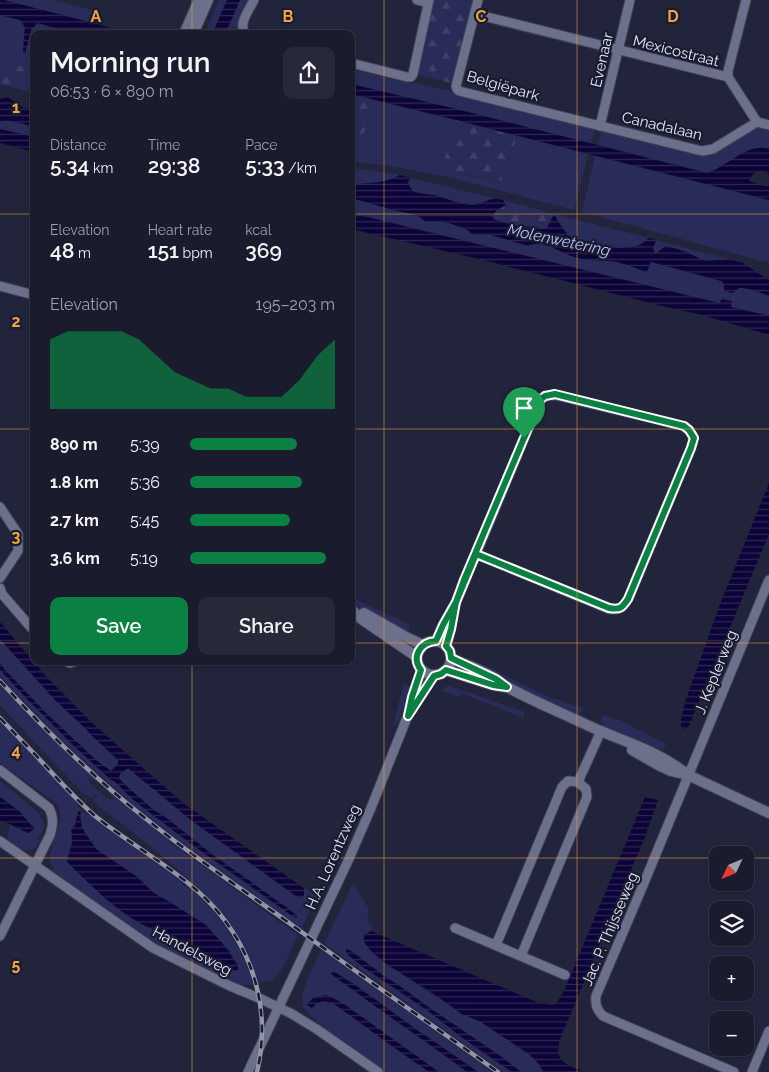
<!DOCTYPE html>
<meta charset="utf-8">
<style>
:root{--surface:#1a1b2c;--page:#272838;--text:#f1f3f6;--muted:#9fa1a9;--line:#383948;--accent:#0b8043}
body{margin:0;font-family:Raleway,sans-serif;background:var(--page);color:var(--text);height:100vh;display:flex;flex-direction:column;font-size:19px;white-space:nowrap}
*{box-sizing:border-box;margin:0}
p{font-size:16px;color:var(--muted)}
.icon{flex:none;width:28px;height:28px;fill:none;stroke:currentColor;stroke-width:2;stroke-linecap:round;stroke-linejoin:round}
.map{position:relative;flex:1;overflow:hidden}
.drawer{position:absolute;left:30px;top:30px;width:325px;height:635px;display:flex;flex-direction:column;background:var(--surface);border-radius:10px;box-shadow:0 1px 4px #0004,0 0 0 1px var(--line)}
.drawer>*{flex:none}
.needle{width:32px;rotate:226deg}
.fabs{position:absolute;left:709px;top:846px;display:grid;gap:10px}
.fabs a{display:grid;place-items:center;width:45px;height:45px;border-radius:10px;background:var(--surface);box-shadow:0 1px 4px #0004,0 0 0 1px var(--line);font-size:25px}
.pin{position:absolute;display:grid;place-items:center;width:42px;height:42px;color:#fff;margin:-51px -21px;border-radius:50% 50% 50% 0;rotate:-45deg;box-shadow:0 0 5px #0007}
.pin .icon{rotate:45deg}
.round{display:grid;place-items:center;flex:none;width:52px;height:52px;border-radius:10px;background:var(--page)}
.overview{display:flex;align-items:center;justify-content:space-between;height:85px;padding:0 20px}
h1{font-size:28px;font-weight:600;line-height:38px}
.figures{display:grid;grid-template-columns:repeat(3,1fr);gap:8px;height:85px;padding:5px 20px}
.figures div{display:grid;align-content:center}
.figures b{font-size:21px;font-weight:600}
.figures small{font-size:14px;font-weight:400}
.figures p{font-size:14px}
.chart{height:140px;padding:10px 20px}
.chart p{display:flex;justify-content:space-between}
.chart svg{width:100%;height:90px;margin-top:5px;fill:var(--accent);opacity:.7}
.cta{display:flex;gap:10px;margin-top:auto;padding:10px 20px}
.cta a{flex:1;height:58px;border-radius:10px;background:var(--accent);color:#fff;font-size:20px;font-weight:600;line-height:58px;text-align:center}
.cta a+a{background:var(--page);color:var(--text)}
ul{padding:0 20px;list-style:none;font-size:16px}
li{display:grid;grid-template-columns:80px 60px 1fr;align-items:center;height:38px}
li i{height:12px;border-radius:6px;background:var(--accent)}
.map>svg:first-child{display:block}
.green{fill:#292b58;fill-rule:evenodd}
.forest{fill:url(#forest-firs)}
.water{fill:url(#water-rules)}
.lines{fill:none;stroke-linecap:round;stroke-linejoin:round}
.minor-casing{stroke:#404154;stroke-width:11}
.tertiary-casing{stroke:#404154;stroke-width:12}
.minor{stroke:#6d708b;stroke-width:9}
.tertiary{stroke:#6d708b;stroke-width:10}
.rail-casing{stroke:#9294a7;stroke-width:4.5}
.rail{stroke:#191b30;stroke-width:2.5;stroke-dasharray:8;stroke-linecap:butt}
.route-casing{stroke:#fff;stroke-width:10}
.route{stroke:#0b8043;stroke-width:6}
.grid{fill:none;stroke:#f3a442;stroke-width:1;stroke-opacity:0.55}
.labels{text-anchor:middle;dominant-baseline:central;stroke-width:4.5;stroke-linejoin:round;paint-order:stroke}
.street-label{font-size:15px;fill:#e4e6f6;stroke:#191b30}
.water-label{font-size:16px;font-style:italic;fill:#b7bef3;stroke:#191b30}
.grid-label{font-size:16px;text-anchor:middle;font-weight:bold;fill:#f3a442;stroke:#191b30;stroke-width:4.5;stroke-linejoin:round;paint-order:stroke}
</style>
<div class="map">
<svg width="769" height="1072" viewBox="0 0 769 1072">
<defs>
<pattern id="forest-firs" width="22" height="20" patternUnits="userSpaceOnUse" patternTransform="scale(1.25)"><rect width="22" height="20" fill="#292b58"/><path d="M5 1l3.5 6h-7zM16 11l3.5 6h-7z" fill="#3e4068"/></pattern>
<pattern id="water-rules" width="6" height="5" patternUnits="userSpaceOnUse" patternTransform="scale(1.25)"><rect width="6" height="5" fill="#0c0338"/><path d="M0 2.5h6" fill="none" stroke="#2f2855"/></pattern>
</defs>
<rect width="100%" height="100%" fill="#22243b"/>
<g class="green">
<polygon points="3,0 52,0 93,10 90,22"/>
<polygon points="219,0 227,0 212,34 204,34"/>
<polygon points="240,0 251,0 237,34 225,34"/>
<polygon points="0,15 20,20 25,27 23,52 25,52 31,30 37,23 78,34 34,34 34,67 28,68 0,60"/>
<polygon points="351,69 409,83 417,83 595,126 591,144 452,108 351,84"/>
<path d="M374,100L456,120L442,166C460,175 480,178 501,181L517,136L588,154L574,210L452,178L397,167L351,161V154H357Z"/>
<polygon points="7,120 34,127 34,137 0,129 0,121"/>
<path d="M758,127L769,129V149C748,142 727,167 707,173L598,145L602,129L709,156Z"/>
<polygon points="595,156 769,200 769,263 582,212"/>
<path d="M351,168L397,174L400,175C387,183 371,183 356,184C351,180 351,174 351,168Z"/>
<polygon points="411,178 494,198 481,203 473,205 466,204 431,195 414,192 408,184 409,180"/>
<path d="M351,198L397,211L417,215L426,222L436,221L449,223L466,229L473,235L488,234L525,245C531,246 535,243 541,244C554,246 565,255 578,258C590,262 604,259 617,262C627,264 637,269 647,272L651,261L721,281C727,288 737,287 745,288C753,289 762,293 769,296V316L731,307V301L722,299L719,303L351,213Z"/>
<path d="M503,200L548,212C533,218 512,215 503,200Z"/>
<path d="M554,214L649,238C646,240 643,244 639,245C626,251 585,247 573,239C564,233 559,223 554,214Z"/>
<polygon points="656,240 728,259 706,261 663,248 655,254 653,248"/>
<polygon points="351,597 411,625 406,634 374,617 351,602"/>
<path d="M0,639L56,701L87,730L90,734L118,760C119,765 115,769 111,771L97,761L47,714L5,670L0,663Z"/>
<polygon points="472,660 549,697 584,708 580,713 574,714 470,664"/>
<polygon points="0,669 27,699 75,747 116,782 124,791 181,837 291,915 296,918 297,917 296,915 289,909 213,855 164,816 155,811 124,784 119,778 120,772 127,768 130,770 192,821 296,896 301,897 304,891 304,888 316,896 316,897 301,929 198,855 139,810 75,753 51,731 0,676"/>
<polygon points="404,684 411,687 398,723 395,726 392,727"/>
<path d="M0,685C32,719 65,752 100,784H99L90,778L88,780C94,789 103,795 111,801L114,799L106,790L107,789L177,847L292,931L298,934C291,947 285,972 272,980C269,982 264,982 260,982V984L258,985C245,931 218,905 178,870C152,847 125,826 97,805L98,804L93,800L97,795L96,794L91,798L87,794L85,795L74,784L0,705Z"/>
<polygon points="447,686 449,686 525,712 523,718 462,693 459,697 442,691"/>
<path d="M603,715L622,721L666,744L663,751L636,739L634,742C627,739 603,730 602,723C601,720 602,718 603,715Z"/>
<path d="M0,722L78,803L76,805L87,815L89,814C118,839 153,858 183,882L182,884L184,886L187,885C223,918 238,938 254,985H244L238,984L162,947L136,930L52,871L54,868C47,861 49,855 53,847L50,845C57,830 68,815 52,800L0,763ZM80,811L82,828L96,849L136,876L154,893L173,904L214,934L228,950L238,966L232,970L213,962L185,942L172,936L155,930L122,912L95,889L67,861L72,843L71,831L75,825L78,812Z"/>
<path d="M0,781L39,813L45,826L38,839L40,840C31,859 19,848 7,839L10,824L28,833L30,832L35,828L31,825L15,808L0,797Z"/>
<polygon points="353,883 369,910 367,921 373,925 371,931 364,934 364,942 385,963 430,993 467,1016 481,1022 530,1055 537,1062 544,1072 521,1072 427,1006 397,984 384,976 350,950 346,953 363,967 427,1010 464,1039 512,1072 503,1072 324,944"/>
<polygon points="321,950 493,1072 478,1072 425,1035 421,1033 388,1008 334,971 331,974 335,977 467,1072 387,1072 318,1023 303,1007 302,996 307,980"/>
</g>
<g class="forest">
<polygon points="434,0 474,0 455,84 419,75"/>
<polygon points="0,60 28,68 34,67 34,93 0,84"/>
<polygon points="351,94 374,100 357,155 351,154"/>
<polygon points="456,120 517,136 501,181 454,172 442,166"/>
<path d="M506,205C516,212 526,216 538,215C545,214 548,212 554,214L547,228L540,229L536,227L516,226L495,220L493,219V215L497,210Z"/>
</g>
<g class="water">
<polygon points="0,0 4,0 135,34 78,34 37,23 31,30 25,53 23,52 25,27 20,20 0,15"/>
<polygon points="227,0 240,0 225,34 212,34"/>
<path d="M351,84L452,108L707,173C727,167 748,142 769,149V175C761,167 753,172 749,181L769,187V200L456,120L351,94Z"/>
<path d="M8,97L24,108L34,110V127C22,123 12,120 0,121V99Z"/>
<polygon points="0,129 34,137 34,152 0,143"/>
<path d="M351,173L353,182L356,184C371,183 387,183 400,175L411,178L409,180L408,184L414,192C421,194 427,194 434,195C445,198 461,205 473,205C487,204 487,196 503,200L506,205L497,210L493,215V218L495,220L516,226L536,227L540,229H544L547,228L554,214C559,223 564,232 573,239C585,247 626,251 639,245C643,244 646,240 649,238L656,240L653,248L655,254L666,246L687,252L700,259L706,261L728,259L743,263L769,280V296C760,292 749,288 739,288L733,293L724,291V284L721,281L651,262L647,272C637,269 627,264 617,262C605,259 591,262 578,258C565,255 554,246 541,244C535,243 531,246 525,245L488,234L473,235L466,229L449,223L436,221L426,222L417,215L397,211L351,198Z"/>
<polygon points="351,213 719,303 722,299 732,301 731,307 769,316 769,335 702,315 666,307 487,261 351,229"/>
<polygon points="769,483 769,534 688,728 683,730 681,727 681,720 685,702 720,604"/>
<path d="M0,622L44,674L88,719L126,753L183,803L304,888V895L301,897L296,896L192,821L128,768L120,774L119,778L124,784L155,811L164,816L213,855L289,909L297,916V918L291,915C242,880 193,846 145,809C137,803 129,796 122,789C118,785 116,781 111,780L75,747L27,699L2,672L0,669V663L5,670L47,714L97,761L111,771L118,764V760L90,734L87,730L56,701L9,649L0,639Z"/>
<polygon points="0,797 19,811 31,825 35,828 30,832 28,833 10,824 0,821"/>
<path d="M645,797L658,800L645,837L560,1039C559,1044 557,1051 559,1056C562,1064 577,1069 584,1072H544L537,1062L530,1055L481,1022L467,1016L463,1015L440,998L385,963L371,951L366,945L364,941V934H366L371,931L539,1003L553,1005L558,1001L564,991Z"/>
<path d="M80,811L81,812L80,816L82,828L96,849L136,876L154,893L173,904L206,925L228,950L238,966V970C219,972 199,950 184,942C171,935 157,932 145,926C116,911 93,887 70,865L67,861L72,843V832L71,831L75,825L78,812Z"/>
<polygon points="346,949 350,950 384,976 397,984 427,1006 502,1057 521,1072 512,1072 464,1039 427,1010 363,967 346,953"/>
<polygon points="333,971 355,985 421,1033 425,1035 478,1072 467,1072 462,1068 422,1039 386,1014 335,977 331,974"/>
<path d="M326,995L335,999L344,1004L439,1072H429L389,1044L333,1003C324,1000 318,1001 312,1008L307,1005L313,998Z"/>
</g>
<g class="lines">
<g class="minor-casing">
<g id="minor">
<polyline points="417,0 428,3"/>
<polyline points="478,0 456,86 457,89 459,91 702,151 713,149 757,122 769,125"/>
<polyline points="746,0 728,71 728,77 757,122"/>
<polyline points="475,14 728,77"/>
<path d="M245,34C238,24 249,10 254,0"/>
<polyline points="351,63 407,77 411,77 413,74 429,0"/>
<polyline points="600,126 630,0"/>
<polyline points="0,286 34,295"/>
<polyline points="0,507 18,534 18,551 0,578"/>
<polyline points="0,588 2,594 34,631"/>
<path d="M436,641L443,625L456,602L476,554L609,609C620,610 622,608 628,599L691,448C695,436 694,434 684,426L555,395L545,396L540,400L476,554"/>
<polyline points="446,646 451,629 454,610"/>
<polyline points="65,661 70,663 77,661"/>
<polyline points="411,711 434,675"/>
<path d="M0,770L49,808C54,818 53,825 50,835L0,936"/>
<polyline points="0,841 153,948 230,986 261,999 292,1014 318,1030 378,1072"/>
<polyline points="455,928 565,975"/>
<polyline points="496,945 562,787 568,781 578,782 601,731"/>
<polyline points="521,956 587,797 586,789 578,782"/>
<polyline points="248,1072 348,861 371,808 408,715 412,697 421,670"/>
<path d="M734,1072L603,1016C597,1010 595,1005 596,996L644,883L769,580"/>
<polyline points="752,1072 769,1031"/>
</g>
</g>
<g class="tertiary-casing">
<g id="tertiary">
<polyline points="184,34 199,0"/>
<polyline points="193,34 208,0"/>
<polyline points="351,609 360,618 417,657"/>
<polyline points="364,613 408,638 423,645"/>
<circle cx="434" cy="658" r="17"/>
<path d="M451,658C466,665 483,670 496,679C501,682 504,686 509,688C535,702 562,713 589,726C622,741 659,751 688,775"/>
<polyline points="446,670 493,685 506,687"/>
<polyline points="632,750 660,766 671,771 688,775 769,813"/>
</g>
</g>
<use href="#minor" class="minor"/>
<use href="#tertiary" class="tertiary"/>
<g class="rail-casing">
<g id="rail">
<path d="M0,681C45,730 93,777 145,818C192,856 243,890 292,925C360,975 429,1023 498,1072"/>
<path d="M0,718C17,736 35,754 52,773C66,788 80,803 95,816C125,840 158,859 188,883C246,929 274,999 257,1072"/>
</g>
</g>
<use href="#rail" class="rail"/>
</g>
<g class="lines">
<g class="route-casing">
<path id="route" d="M524,438L464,580L456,602L443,625L436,641C420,642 411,657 421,670L412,697L408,716L434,676L441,674L446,670L493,685L507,687L496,679L451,658L450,651L446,646L451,629L456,602L476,554L609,608C620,610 622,608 628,599L691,448L694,438L689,430L684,426L555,394L545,396L540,400L524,438"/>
</g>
<use href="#route" class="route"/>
</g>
<path class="grid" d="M192,0V34M384,0V1072M577,0V1072M0,214H34M351,214H769M0,429H34M351,429H769M0,643H34M351,643H769M192,661V1072M0,858H718M745,858H769"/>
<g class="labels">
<g class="street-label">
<text transform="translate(676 51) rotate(14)">Mexicostraat</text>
<text transform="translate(602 60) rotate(-77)">Evenaar</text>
<text transform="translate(503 86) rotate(16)">Belgiëpark</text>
<text transform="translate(662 126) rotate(13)">Canadalaan</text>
<text transform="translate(716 672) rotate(-68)">J. Keplerweg</text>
<text transform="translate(333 857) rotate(-66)">H.A. Lorentzweg</text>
<text transform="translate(610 929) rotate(-67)">Jac. P. Thijsseweg</text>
<text transform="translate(192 951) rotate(28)">Handelsweg</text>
</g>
<g class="water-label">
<text transform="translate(559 240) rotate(12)">Molenwetering</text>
</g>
</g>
<g class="grid-label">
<text x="96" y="22">A</text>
<text x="288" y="22">B</text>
<text x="481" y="22">C</text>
<text x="673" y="22">D</text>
<text x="16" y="113">1</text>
<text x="16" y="327">2</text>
<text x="16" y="542">3</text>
<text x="16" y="756">4</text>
<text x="16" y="970">5</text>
</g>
</svg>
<div class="fabs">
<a><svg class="needle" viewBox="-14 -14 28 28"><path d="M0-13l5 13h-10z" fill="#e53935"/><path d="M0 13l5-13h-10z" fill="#9fa1a9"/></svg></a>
<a><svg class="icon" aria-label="layers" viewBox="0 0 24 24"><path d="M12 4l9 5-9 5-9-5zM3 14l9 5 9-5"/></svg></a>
<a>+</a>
<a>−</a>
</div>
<div class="pin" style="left:524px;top:438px;background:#1e9e55"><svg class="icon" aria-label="arrive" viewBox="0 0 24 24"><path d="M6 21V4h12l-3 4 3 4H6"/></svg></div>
<section class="drawer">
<div class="overview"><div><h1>Morning run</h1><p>06:53 · 6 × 890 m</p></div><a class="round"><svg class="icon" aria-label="share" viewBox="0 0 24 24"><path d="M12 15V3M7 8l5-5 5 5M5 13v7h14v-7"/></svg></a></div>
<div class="figures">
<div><p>Distance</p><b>5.34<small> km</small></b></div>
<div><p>Time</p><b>29:38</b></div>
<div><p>Pace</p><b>5:33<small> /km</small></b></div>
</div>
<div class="figures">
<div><p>Elevation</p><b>48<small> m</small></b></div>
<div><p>Heart rate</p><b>151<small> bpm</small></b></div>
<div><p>kcal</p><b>369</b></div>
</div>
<div class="chart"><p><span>Elevation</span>195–203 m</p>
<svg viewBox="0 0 160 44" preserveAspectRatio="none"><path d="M0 44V10L10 6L20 6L30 6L40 6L50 10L60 18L70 26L80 30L90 34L100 34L110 38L120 38L130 38L140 30L150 18L160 10V44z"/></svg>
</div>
<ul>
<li><b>890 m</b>5:39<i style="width:74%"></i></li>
<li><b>1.8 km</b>5:36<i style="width:77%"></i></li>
<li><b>2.7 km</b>5:45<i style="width:69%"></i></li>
<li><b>3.6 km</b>5:19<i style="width:94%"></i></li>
</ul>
<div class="cta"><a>Save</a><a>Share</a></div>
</section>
</div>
